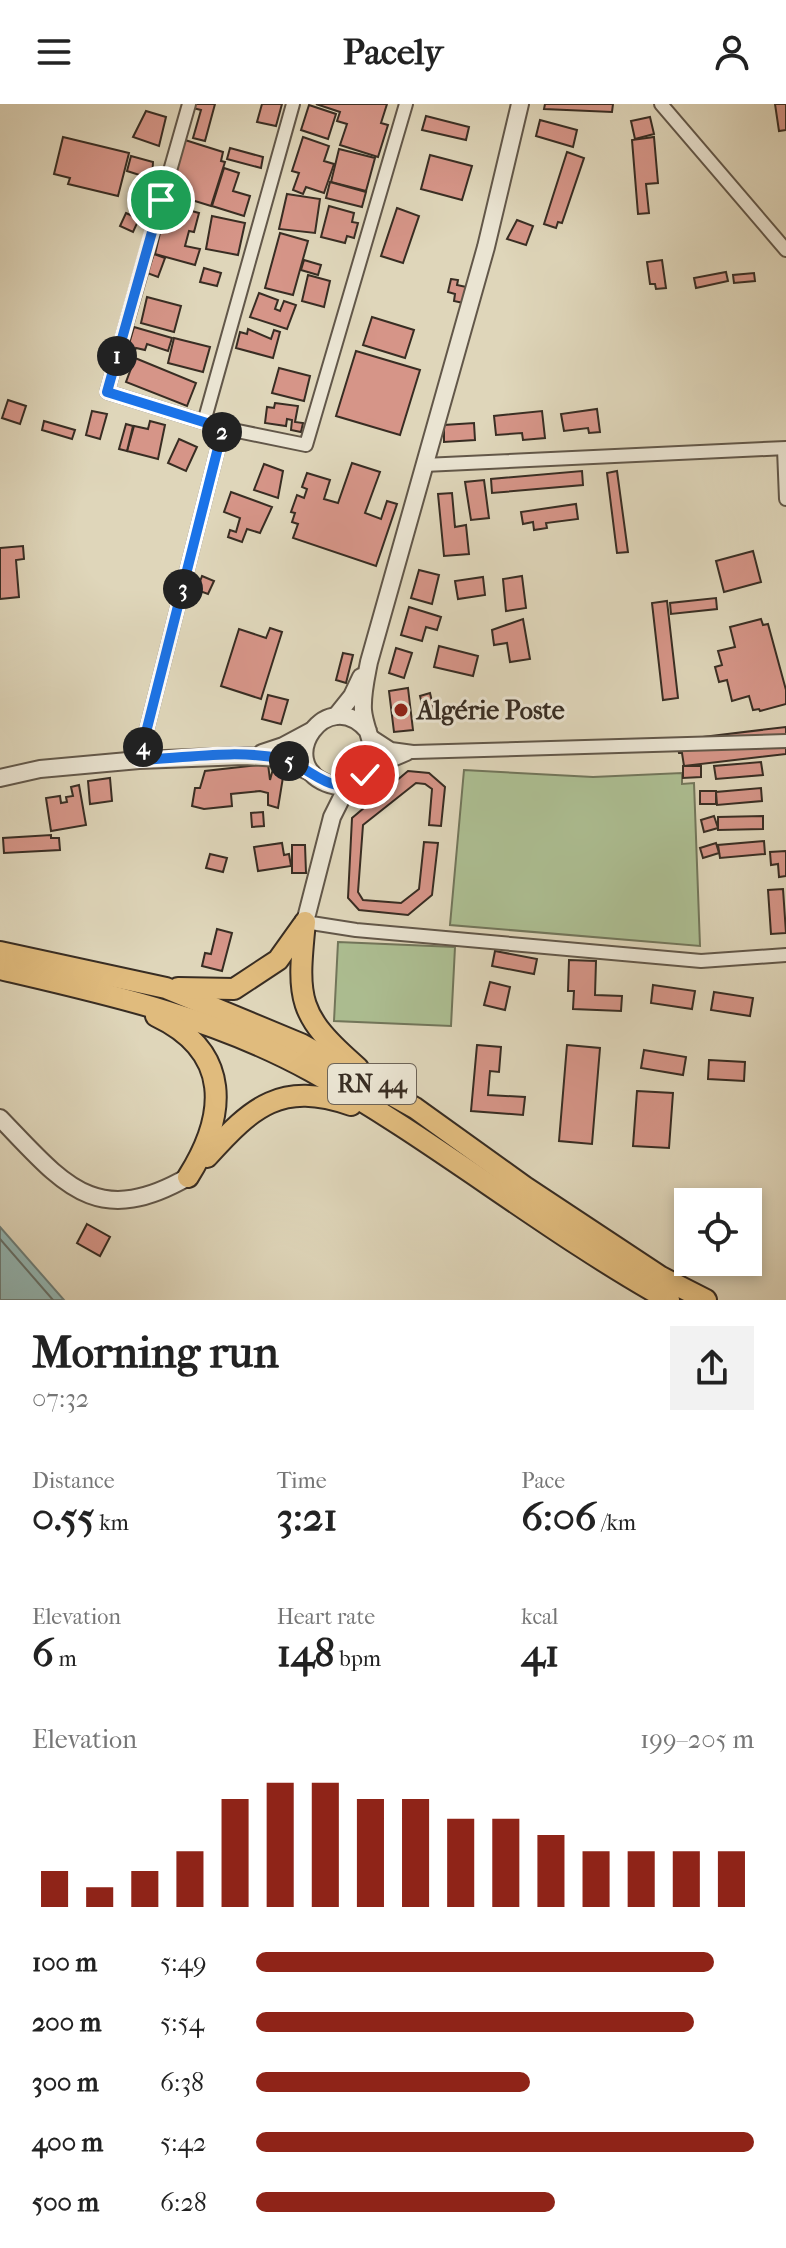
<!DOCTYPE html>
<meta charset="utf-8">
<style>
:root{--surface:#fff;--page:#f2f2f2;--text:#222;--muted:#767676;--accent:#8f2418}
body{margin:0;font-family:"IM FELL French Canon",serif;background:var(--page);color:var(--text);height:100vh;display:flex;flex-direction:column;font-size:30px;white-space:nowrap}
*{box-sizing:border-box;margin:0}
p{font-size:26px;color:var(--muted)}
.icon{flex:none;width:44px;height:44px;fill:none;stroke:currentColor;stroke-width:2;stroke-linecap:round;stroke-linejoin:round}
.map{position:relative;height:1196px;overflow:hidden}
.drawer{display:flex;flex-direction:column;background:var(--surface);flex:1}
.drawer>*{flex:none}
.fabs{position:absolute;left:674px;top:1084px;display:grid;gap:16px}
.fabs a{display:grid;place-items:center;width:88px;height:88px;border-radius:0px;background:var(--surface);box-shadow:0 4px 12px #0003;font-size:40px}
.pin{position:absolute;display:grid;place-items:center;width:68px;height:68px;color:#fff;margin:-34px;border:4px solid #fff;border-radius:50%;box-shadow:0 2px 8px #0007}
.km{position:absolute;width:40px;height:40px;margin:-20px;border-radius:50%;background:#222;color:#fff;font-size:22px;line-height:40px;text-align:center}
.round{display:grid;place-items:center;flex:none;width:84px;height:84px;border-radius:0px;background:var(--page)}
.headline{display:flex;align-items:center;justify-content:space-between;height:136px;padding:0 32px}
h1{font-size:44px;font-weight:700;line-height:60px}
.figures{display:grid;grid-template-columns:repeat(3,1fr);gap:12px;height:136px;padding:8px 32px}
.figures div{display:grid;align-content:center}
.figures b{font-size:40px;font-weight:700}
.figures small{font-size:22px;font-weight:400}
.figures p{font-size:22px}
.chart{height:224px;padding:16px 32px}
.chart p{display:flex;justify-content:space-between}
.chart svg{width:100%;height:144px;margin-top:8px;stroke:var(--accent);stroke-width:6}
ul{padding:0 32px;list-style:none;font-size:26px}
li{display:grid;grid-template-columns:128px 96px 1fr;align-items:center;height:60px}
li i{height:20px;border-radius:10px;background:var(--accent)}
header{display:flex;justify-content:space-between;align-items:center;height:104px;padding:0 32px;background:var(--surface);font-size:36px;font-weight:700}
.map>svg:first-child{display:block}
.green{fill:#adbf93;stroke:#72765b;stroke-width:2}
.water{fill:#94b8b5;stroke:#6f807b;stroke-width:2}
.lines{fill:none;stroke-linecap:round;stroke-linejoin:round}
.shore{stroke:#66726c;stroke-width:2}
.building{fill:#d69588;stroke:#382d23;stroke-width:2}
.minor-casing{stroke:#625749;stroke-width:16}
.tertiary-casing{stroke:#625749;stroke-width:20}
.trunk-casing{stroke:#382d23;stroke-width:24}
.minor{stroke:#eae4d2;stroke-width:12}
.tertiary{stroke:#eae4d2;stroke-width:16}
.trunk{stroke:#e0bb7d;stroke-width:20}
.route-casing{stroke:#fff;stroke-width:16}
.route{stroke:#1a73e8;stroke-width:10}
.poi-dot{fill:#8f2418;stroke:#eae4d2;stroke-width:3}
.labels{text-anchor:middle;dominant-baseline:central;stroke-width:6;stroke-linejoin:round;paint-order:stroke}
.shield{fill:#eae4d2;stroke:#6d6458;stroke-width:2}
.shield-label{font-size:24px;font-weight:bold;fill:#382d23}
.poi-label{font-size:26px;font-weight:bold;fill:#382d23;stroke:#eae4d2;text-anchor:start}
</style>
<header><svg class="icon" aria-label="menu" viewBox="0 0 24 24"><path d="M4 6h16M4 12h16M4 18h16"/></svg>Pacely<svg class="icon" aria-label="person" viewBox="0 0 24 24"><circle cx="12" cy="8" r="4"/><path d="M4 21q1-7 8-7t8 7"/></svg></header>
<div class="map">
<svg width="786" height="1196" viewBox="0 0 786 1196">
<rect width="100%" height="100%" fill="#dfd6ba"/>
<filter id="stains"><feTurbulence type="fractalNoise" baseFrequency=".0025" numOctaves="4"/><feColorMatrix values="0 0 0 0 .2 0 0 0 0 .09 0 0 0 0 .02 0 0 0 .5 -.17"/></filter>
<radialGradient id="worn" r=".72"><stop offset=".6" stop-color="#630" stop-opacity="0"/><stop offset="1" stop-color="#630" stop-opacity=".3"/></radialGradient>
<g class="green">
<polygon points="464,666 593,673 682,669 682,680 694,679 700,842 450,821"/>
<polygon points="338,838 455,843 451,922 334,917"/>
</g>
<polygon class="water" points="0,1123 64,1196 0,1196"/>
<g class="lines">
<polyline class="shore" points="0,1135 53,1196"/>
</g>
<g class="building">
<polygon points="194,0 215,0 205,37 193,34 201,6 193,4"/>
<polygon points="262,0 282,0 276,22 257,18"/>
<polygon points="316,0 387,0 381,19 388,21 378,53 340,41 347,20 337,17 340,8"/>
<polygon points="545,0 613,0 612,8 544,5"/>
<polygon points="775,0 786,0 786,26 779,27"/>
<polygon points="309,1 336,10 328,35 301,26"/>
<polygon points="146,7 166,13 159,42 133,33"/>
<polygon points="426,12 469,23 466,36 422,26"/>
<polygon points="650,13 654,30 635,35 631,17"/>
<polygon points="540,16 577,26 573,43 536,32"/>
<polygon points="63,33 129,49 118,92 68,80 70,74 54,70"/>
<polygon points="303,33 329,42 324,57 334,60 324,89 306,83 303,90 293,86 299,69 292,67"/>
<polygon points="654,33 658,79 646,80 649,109 638,110 632,36"/>
<polygon points="185,36 223,48 221,57 225,58 211,102 169,89"/>
<polygon points="230,44 263,53 261,64 227,55"/>
<polygon points="339,45 375,54 366,87 331,78"/>
<polygon points="567,48 584,54 562,119 558,118 556,124 544,120"/>
<polygon points="430,51 472,62 462,96 421,85"/>
<polygon points="131,52 153,58 152,75 127,67"/>
<polygon points="224,64 239,69 233,87 250,92 244,112 212,102"/>
<polygon points="330,78 366,88 362,103 326,94"/>
<polygon points="287,90 320,95 315,129 279,125"/>
<polygon points="329,102 354,109 352,118 358,119 354,134 347,132 345,139 321,133"/>
<polygon points="397,104 419,112 403,159 381,152"/>
<polygon points="188,106 199,109 194,128 189,127 185,142 200,145 195,161 155,150 163,116 176,120 178,110 186,112"/>
<polygon points="126,109 139,115 133,128 120,122"/>
<polygon points="212,112 245,119 238,151 206,145"/>
<polygon points="517,116 533,122 526,141 507,135"/>
<polygon points="280,129 308,137 293,191 265,184"/>
<polygon points="154,150 165,154 158,173 147,169"/>
<polygon points="304,156 321,161 318,171 301,166"/>
<polygon points="662,156 666,184 656,185 655,180 650,180 647,158"/>
<polygon points="204,164 221,169 217,182 200,178"/>
<polygon points="726,168 728,177 696,184 694,174"/>
<polygon points="754,169 755,177 734,179 733,171"/>
<polygon points="308,171 330,177 324,203 302,197"/>
<polygon points="451,175 458,176 457,181 471,184 468,200 454,197 455,190 448,188"/>
<polygon points="259,189 278,196 275,205 280,207 284,197 296,201 287,225 250,213"/>
<polygon points="147,193 181,202 174,228 141,219"/>
<polygon points="372,213 414,226 405,254 363,241"/>
<polygon points="134,223 172,234 168,247 147,240 145,246 136,244 134,249 127,247"/>
<polygon points="248,225 271,235 274,226 280,228 273,254 236,244 240,228 247,230"/>
<polygon points="174,234 210,243 203,268 168,259"/>
<polygon points="356,247 420,266 400,331 336,312"/>
<polygon points="135,254 196,279 187,302 126,278"/>
<polygon points="279,264 310,272 304,297 272,289"/>
<polygon points="8,296 26,302 20,320 2,314"/>
<polygon points="275,299 298,302 295,318 303,319 301,328 291,326 292,316 287,315 286,322 265,319 267,303 274,304"/>
<polygon points="597,305 600,328 589,329 588,324 564,327 561,310"/>
<polygon points="92,307 107,310 100,335 86,331"/>
<polygon points="542,307 545,334 523,336 522,329 496,331 494,312"/>
<polygon points="44,317 75,326 72,335 42,326"/>
<polygon points="150,317 165,321 158,355 127,347 134,322 148,325"/>
<polygon points="474,319 475,336 444,338 444,321"/>
<polygon points="126,320 133,322 127,347 119,345"/>
<polygon points="179,335 197,343 186,367 168,359"/>
<polygon points="352,359 380,368 365,409 381,415 387,397 397,400 376,462 293,434 298,420 292,418 295,409 291,408 297,391 304,394 307,385 302,383 307,369 330,376 324,395 338,399"/>
<polygon points="264,360 283,367 278,394 254,386"/>
<polygon points="582,367 583,381 492,389 491,375"/>
<polygon points="617,367 628,448 617,449 607,369"/>
<polygon points="484,376 489,414 471,416 465,378"/>
<polygon points="231,388 272,403 260,429 247,425 242,438 228,433 230,426 236,428 240,414 224,408"/>
<polygon points="452,389 455,423 466,421 469,450 444,452 438,390"/>
<polygon points="576,400 578,415 546,419 547,424 534,426 533,418 523,420 521,408"/>
<polygon points="23,442 24,455 16,456 19,493 0,495 0,444"/>
<polygon points="753,447 761,478 724,488 716,457"/>
<polygon points="419,466 439,471 432,500 411,494"/>
<polygon points="202,472 214,477 208,490 197,486"/>
<polygon points="522,472 526,504 506,507 503,475"/>
<polygon points="483,473 485,491 458,495 455,477"/>
<polygon points="716,494 717,505 671,510 670,499"/>
<polygon points="667,497 678,594 663,596 652,499"/>
<polygon points="409,503 441,513 437,526 426,523 422,537 401,531"/>
<polygon points="523,515 530,555 510,558 507,539 494,541 492,526"/>
<polygon points="761,515 763,521 768,520 786,586 786,600 760,607 759,605 753,606 749,592 732,597 727,576 719,578 715,563 722,561 718,547 735,543 730,523"/>
<polygon points="270,524 282,528 261,595 221,582 239,525 266,534"/>
<polygon points="439,542 478,552 473,572 434,563"/>
<polygon points="396,544 412,549 404,574 389,569"/>
<polygon points="343,549 353,551 346,579 336,576"/>
<polygon points="408,584 413,626 394,628 389,587"/>
<polygon points="430,589 434,606 424,608 420,592"/>
<polygon points="268,591 288,596 281,620 262,615"/>
<polygon points="786,623 786,650 684,662 682,649 679,649 677,636"/>
<polygon points="761,658 763,671 716,675 714,662"/>
<polygon points="268,660 270,676 273,665 284,667 278,704 268,701 268,689 260,687 231,690 232,702 204,705 192,702 195,684 200,684 205,667"/>
<polygon points="683,662 701,662 701,673 683,674"/>
<polygon points="408,667 429,669 445,683 441,722 429,721 432,685 425,680 416,679 363,721 358,788 363,796 401,799 419,785 424,738 438,739 432,791 408,811 359,806 348,794 352,714"/>
<polygon points="110,674 112,697 90,700 88,677"/>
<polygon points="79,681 86,721 51,727 46,694 60,692 61,699 67,698 66,693 73,692 71,683"/>
<polygon points="761,684 762,697 717,701 716,688"/>
<rect x="700" y="687" width="16" height="13"/>
<polygon points="263,708 264,722 252,723 251,709"/>
<polygon points="714,712 718,724 704,728 701,716"/>
<polygon points="763,712 763,725 718,726 718,713"/>
<polygon points="51,731 51,734 59,734 60,746 4,749 3,734"/>
<polygon points="764,737 765,750 720,754 718,741"/>
<polygon points="282,739 284,751 289,750 291,762 258,767 254,743"/>
<polygon points="716,739 719,749 703,754 700,744"/>
<polygon points="292,741 305,741 306,769 292,769"/>
<polygon points="786,747 786,772 779,773 778,760 771,761 770,748"/>
<polygon points="210,750 227,754 223,768 206,764"/>
<polygon points="783,785 786,829 771,830 768,786"/>
<polygon points="217,825 232,829 222,867 202,862 205,849 211,850"/>
<polygon points="495,847 537,855 534,870 492,862"/>
<polygon points="569,856 596,857 595,891 622,892 621,907 573,905 574,887 568,887"/>
<polygon points="490,878 510,883 505,906 484,901"/>
<polygon points="653,881 695,887 692,905 651,899"/>
<polygon points="714,888 753,894 750,912 711,906"/>
<polygon points="477,941 501,943 499,968 490,967 488,991 525,993 523,1011 471,1007"/>
<polygon points="567,941 600,944 592,1040 559,1037"/>
<polygon points="644,946 686,953 683,971 641,964"/>
<polygon points="709,956 745,958 744,977 708,975"/>
<polygon points="637,987 673,989 669,1044 633,1042"/>
<polygon points="87,1120 110,1133 100,1152 77,1139"/>
</g>
<g class="lines">
<g class="minor-casing">
<g id="minor">
<polyline points="189,0 107,288 223,324 306,341 406,0"/>
<polyline points="661,0 786,146"/>
<polyline points="204,318 293,0"/>
<polyline points="784,345 786,395"/>
<polyline points="424,361 786,344"/>
<polyline points="371,632 391,645 413,648 786,637"/>
<polyline points="139,656 223,324"/>
<polyline points="369,666 407,650"/>
<polyline points="305,818 356,826 701,857 786,851"/>
</g>
</g>
<g class="tertiary-casing">
<g id="tertiary">
<polyline points="336,612 352,592 361,573"/>
<path d="M368,627C327,579 274,658 326,679C336,683 347,683 356,678C389,660 365,632 363,606C362,590 366,574 369,558L486,143L520,0"/>
<polyline points="262,649 283,642 311,627"/>
<polyline points="0,674 40,665 139,656 244,652 280,654 312,669"/>
<polyline points="305,818 332,713 348,681"/>
<path d="M0,1014C63,1079 95,1126 188,1073"/>
</g>
</g>
<g class="trunk-casing">
<g id="trunk">
<path d="M305,818C297,896 297,911 358,964"/>
<polyline points="0,848 166,884 301,940 415,1004 525,1083 661,1173 706,1196"/>
<path d="M0,865C107,890 213,913 311,967C435,1036 545,1127 669,1196"/>
<polyline points="178,884 234,885 278,856 303,821"/>
<path d="M156,912C232,948 227,1011 188,1073"/>
<path d="M207,1053C253,1002 281,977 351,1001"/>
</g>
</g>
<use href="#minor" class="minor"/>
<use href="#tertiary" class="tertiary"/>
<use href="#trunk" class="trunk"/>
</g>
<g class="lines">
<g class="route-casing">
<path id="route" d="M161,96L107,288L223,324L139,656C182,654 241,645 282,655C312,662 334,699 365,671"/>
</g>
<use href="#route" class="route"/>
</g>
<circle class="poi-dot" cx="401" cy="606" r="8"/>
<g class="labels">
<rect class="shield" x="328" y="960" width="88" height="40" rx="6"/>
<g class="shield-label">
<text x="372" y="980">RN 44</text>
</g>
<g class="poi-label">
<text x="417" y="606">Algérie Poste</text>
</g>
</g>
<rect width="100%" height="100%" filter="url(#stains)"/>
<rect width="100%" height="100%" fill="url(#worn)"/>
</svg>
<div class="fabs">
<a><svg class="icon" aria-label="locate" viewBox="0 0 24 24"><circle cx="12" cy="12" r="6"/><path d="M12 2v4M12 18v4M2 12h4M18 12h4"/></svg></a>
</div>
<div class="pin" style="left:161px;top:96px;background:#1e9e55"><svg class="icon" aria-label="arrive" viewBox="0 0 24 24"><path d="M6 21V4h12l-3 4 3 4H6"/></svg></div>
<div class="pin" style="left:365px;top:671px;background:#d93025"><svg class="icon" aria-label="check" viewBox="0 0 24 24"><path d="M5 12l5 5 9-10"/></svg></div>
<b class="km" style="left:117px;top:252px">1</b>
<b class="km" style="left:222px;top:328px">2</b>
<b class="km" style="left:183px;top:485px">3</b>
<b class="km" style="left:143px;top:643px">4</b>
<b class="km" style="left:289px;top:657px">5</b>
</div>
<section class="drawer">
<div class="headline"><div><h1>Morning run</h1><p>07:32</p></div><a class="round"><svg class="icon" aria-label="share" viewBox="0 0 24 24"><path d="M12 15V3M7 8l5-5 5 5M5 13v7h14v-7"/></svg></a></div>
<div class="figures">
<div><p>Distance</p><b>0.55<small> km</small></b></div>
<div><p>Time</p><b>3:21</b></div>
<div><p>Pace</p><b>6:06<small> /km</small></b></div>
</div>
<div class="figures">
<div><p>Elevation</p><b>6<small> m</small></b></div>
<div><p>Heart rate</p><b>148<small> bpm</small></b></div>
<div><p>kcal</p><b>41</b></div>
</div>
<div class="chart"><p><span>Elevation</span>199–205 m</p>
<svg viewBox="0 0 160 44" preserveAspectRatio="none"><path d="M5 44V33M15 44V38M25 44V33M35 44V27M45 44V11M55 44V6M65 44V6M75 44V11M85 44V11M95 44V17M105 44V17M115 44V22M125 44V27M135 44V27M145 44V27M155 44V27"/></svg>
</div>
<ul>
<li><b>100 m</b>5:49<i style="width:92%"></i></li>
<li><b>200 m</b>5:54<i style="width:88%"></i></li>
<li><b>300 m</b>6:38<i style="width:55%"></i></li>
<li><b>400 m</b>5:42<i style="width:100%"></i></li>
<li><b>500 m</b>6:28<i style="width:60%"></i></li>
</ul>
</section>
